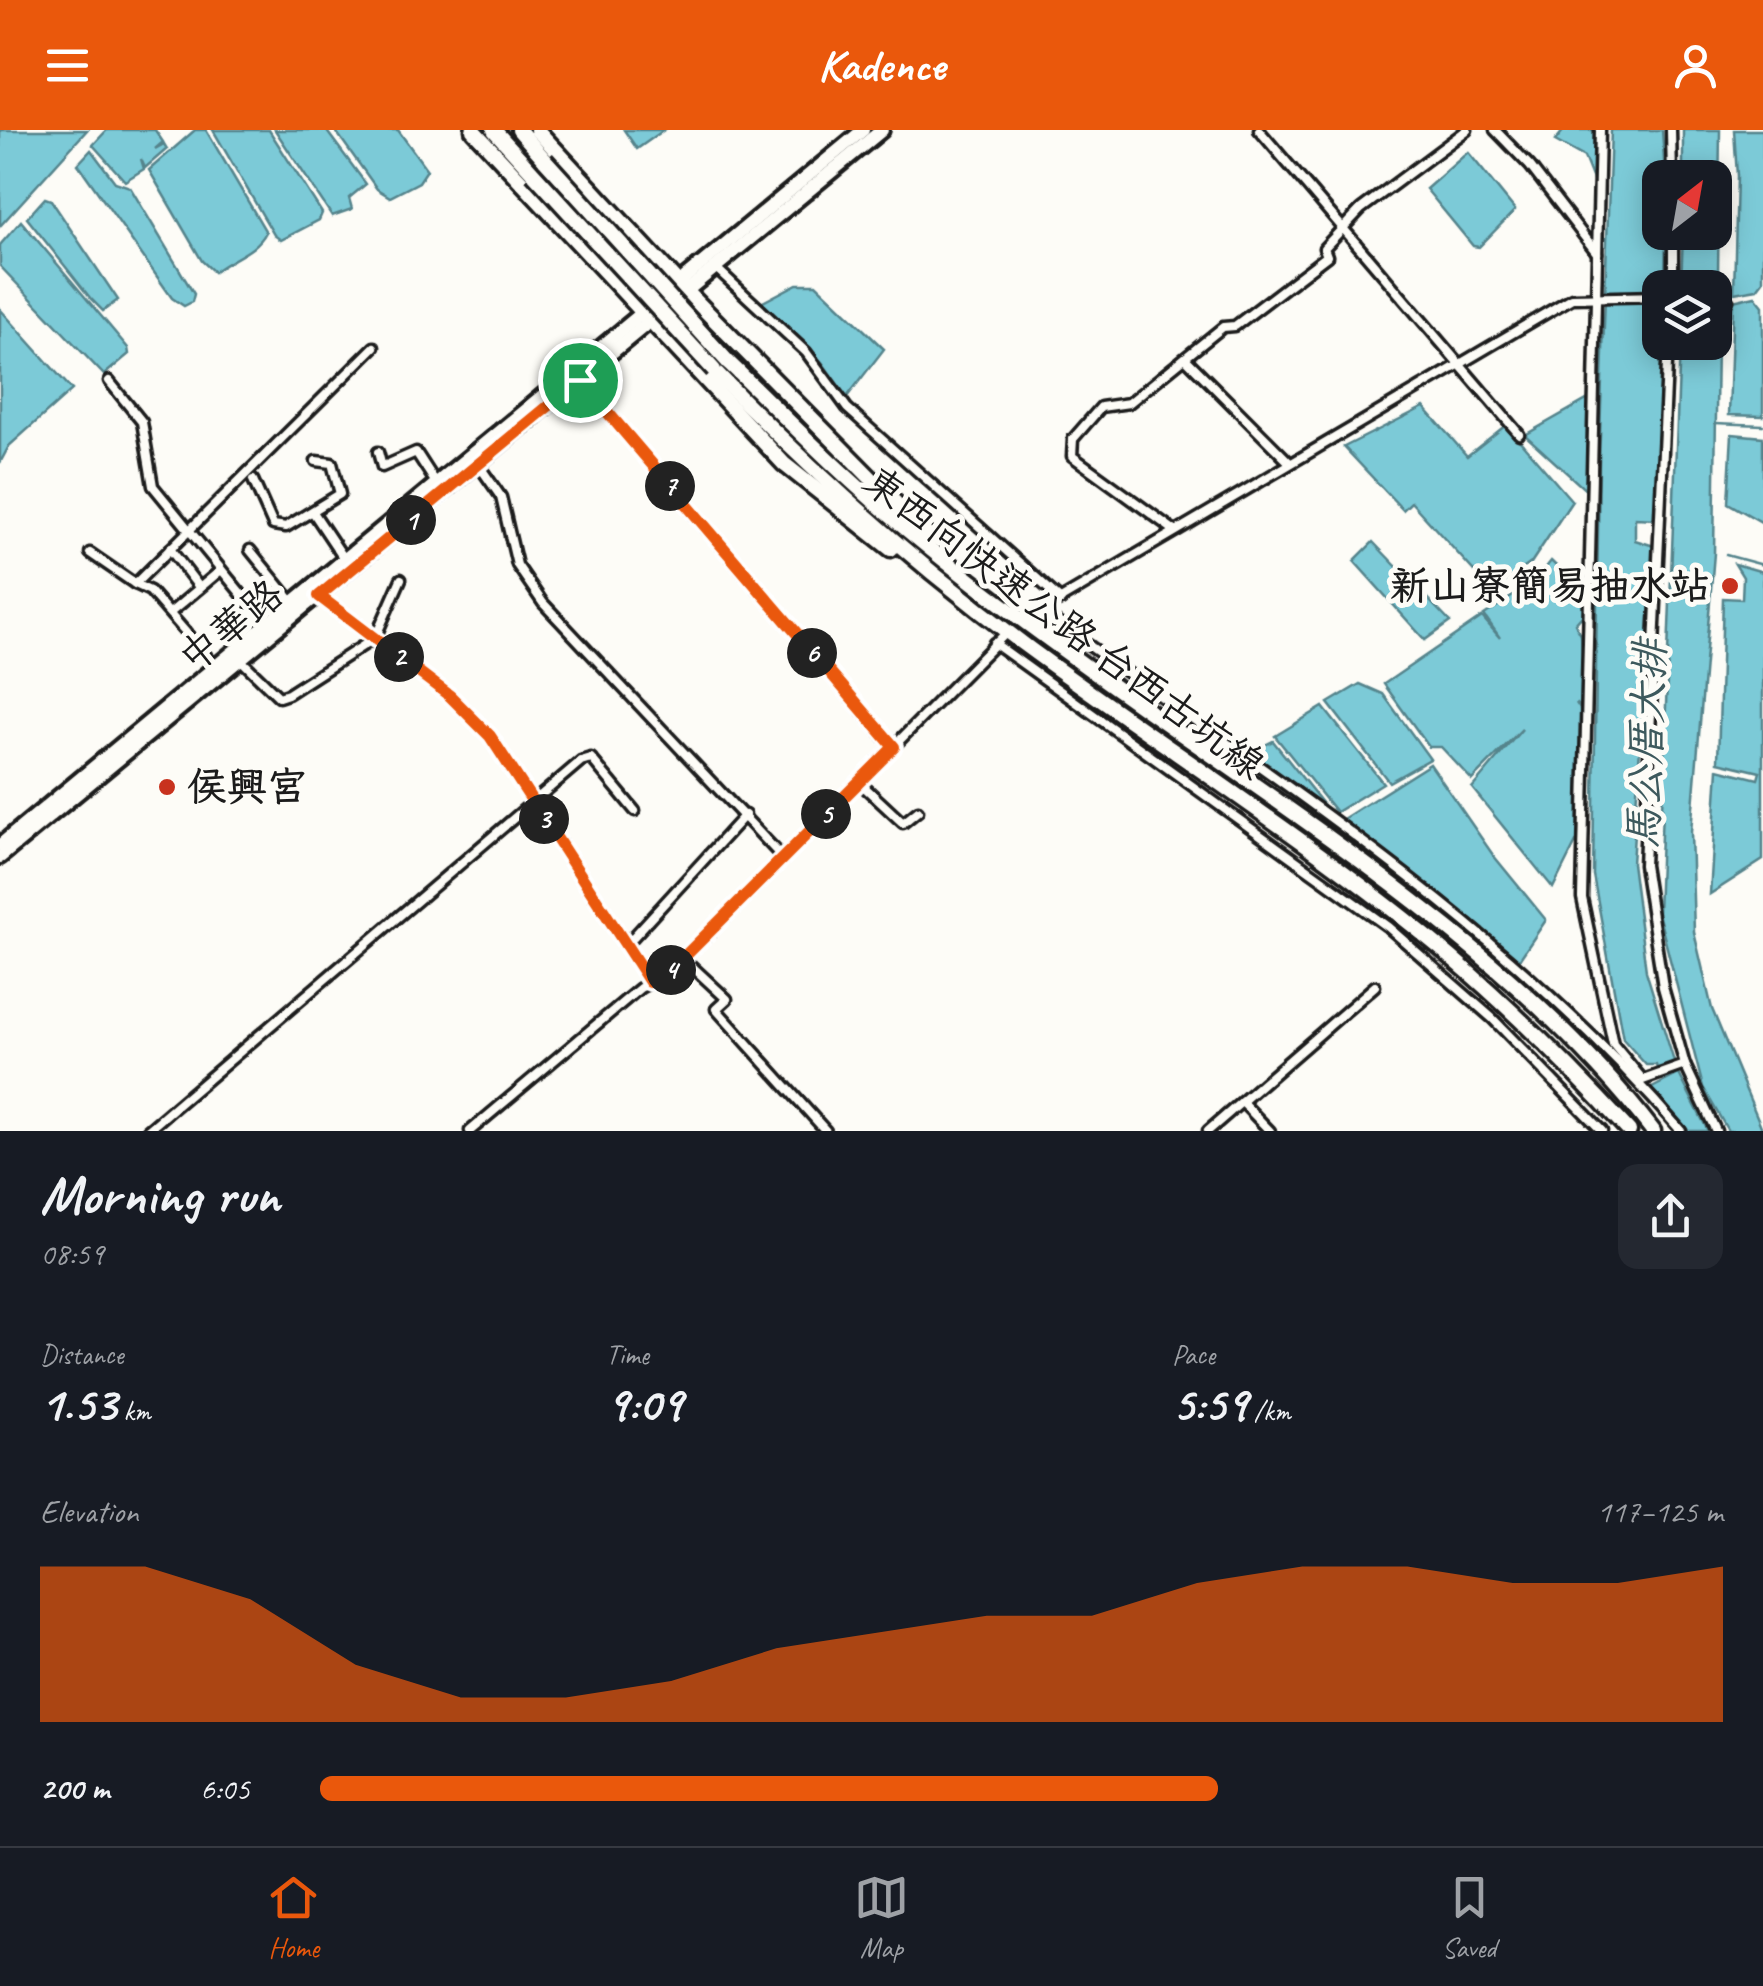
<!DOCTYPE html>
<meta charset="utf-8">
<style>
:root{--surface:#171b24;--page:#242831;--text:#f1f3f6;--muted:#9ea1a6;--line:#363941;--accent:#ea580c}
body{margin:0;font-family:Caveat,"LXGW WenKai TC",sans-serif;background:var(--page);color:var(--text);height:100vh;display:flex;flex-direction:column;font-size:38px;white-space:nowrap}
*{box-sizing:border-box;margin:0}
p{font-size:32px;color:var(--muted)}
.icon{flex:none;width:55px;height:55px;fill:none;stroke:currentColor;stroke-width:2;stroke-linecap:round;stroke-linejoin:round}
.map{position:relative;height:1001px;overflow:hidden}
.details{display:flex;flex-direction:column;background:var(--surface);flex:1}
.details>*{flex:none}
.needle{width:65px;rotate:31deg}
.tools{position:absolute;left:1642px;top:30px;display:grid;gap:20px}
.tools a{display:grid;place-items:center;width:90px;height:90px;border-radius:20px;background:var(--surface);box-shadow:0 5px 25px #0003;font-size:50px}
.pin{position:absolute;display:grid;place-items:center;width:85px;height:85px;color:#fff;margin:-42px;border:5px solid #fff;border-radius:50%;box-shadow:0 2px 10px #0007}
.km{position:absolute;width:50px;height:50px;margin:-25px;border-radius:50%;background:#222;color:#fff;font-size:28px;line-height:50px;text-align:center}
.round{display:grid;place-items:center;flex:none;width:105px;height:105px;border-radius:20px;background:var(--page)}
.summary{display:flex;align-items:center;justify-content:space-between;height:170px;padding:0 40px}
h1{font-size:55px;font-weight:700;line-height:75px}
.metrics{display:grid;grid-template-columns:repeat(3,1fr);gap:15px;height:170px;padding:10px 40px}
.metrics div{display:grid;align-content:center}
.metrics b{font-size:50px;font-weight:700}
.metrics small{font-size:28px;font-weight:400}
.metrics p{font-size:28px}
.chart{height:280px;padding:20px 40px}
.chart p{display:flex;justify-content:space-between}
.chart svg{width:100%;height:180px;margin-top:10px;fill:var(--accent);opacity:.7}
ul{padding:0 40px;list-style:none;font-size:32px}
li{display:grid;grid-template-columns:160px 120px 1fr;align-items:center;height:75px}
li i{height:25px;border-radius:12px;background:var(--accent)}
header{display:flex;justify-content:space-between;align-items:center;height:130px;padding:0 40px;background:var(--accent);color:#fff;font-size:45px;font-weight:700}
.dock{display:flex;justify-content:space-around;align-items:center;height:140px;border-top:2px solid var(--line);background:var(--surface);font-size:28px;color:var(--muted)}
.dock a{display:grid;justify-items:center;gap:5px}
.dock .on{color:var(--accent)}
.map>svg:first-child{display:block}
.water{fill:#7bcad7;stroke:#55848c;stroke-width:2.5}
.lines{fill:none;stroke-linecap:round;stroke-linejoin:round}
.stream{stroke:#55848c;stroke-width:2.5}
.street-casing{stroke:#1c1c1c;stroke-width:15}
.primary-casing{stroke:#1c1c1c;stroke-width:20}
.highway-casing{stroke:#1c1c1c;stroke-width:21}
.street{stroke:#fdfcf7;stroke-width:8}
.primary{stroke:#fdfcf7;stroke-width:12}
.highway{stroke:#fdfcf7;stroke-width:14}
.highway-bridge-casing{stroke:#1c1c1c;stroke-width:21;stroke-linecap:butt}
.highway-bridge{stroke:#fdfcf7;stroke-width:14}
.route-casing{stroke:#fff;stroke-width:20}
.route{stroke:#ea580c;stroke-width:12}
.poi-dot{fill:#c8321e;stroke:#fdfcf7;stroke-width:4}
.labels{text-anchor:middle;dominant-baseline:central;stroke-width:10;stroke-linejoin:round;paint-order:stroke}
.poi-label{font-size:40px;font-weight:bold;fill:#1c1c1c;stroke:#fdfcf7;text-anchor:end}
.street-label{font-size:40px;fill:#1c1c1c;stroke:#fdfcf7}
.water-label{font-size:42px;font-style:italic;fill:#3d595d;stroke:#fdfcf7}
</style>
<header><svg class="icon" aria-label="menu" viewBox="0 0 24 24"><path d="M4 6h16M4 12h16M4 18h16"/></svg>Kadence<svg class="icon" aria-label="person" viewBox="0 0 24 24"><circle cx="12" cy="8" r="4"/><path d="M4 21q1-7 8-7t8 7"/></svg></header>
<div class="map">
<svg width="1763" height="1001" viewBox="0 0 1763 1001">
<rect width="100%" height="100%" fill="#fdfcf7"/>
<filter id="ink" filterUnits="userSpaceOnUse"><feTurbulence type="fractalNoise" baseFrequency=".01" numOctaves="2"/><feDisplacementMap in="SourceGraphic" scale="20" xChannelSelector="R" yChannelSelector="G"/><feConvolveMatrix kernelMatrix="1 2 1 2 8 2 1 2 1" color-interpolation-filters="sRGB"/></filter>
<g filter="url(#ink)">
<g class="water">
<polygon points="0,0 87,0 0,96"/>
<polygon points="107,0 155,0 163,12 155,19 164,14 167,19 145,38 141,29 144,39 125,51 93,15"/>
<path d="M195,0H206L266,102C256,122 231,128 214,142L202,131L149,40Z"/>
<polygon points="213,0 269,0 322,83 319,90 281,110 274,105"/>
<polygon points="275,0 326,0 366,54 349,68 352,79 332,86"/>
<polygon points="335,0 398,0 427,40 419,52 390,67 377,59"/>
<polygon points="624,0 664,0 637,19"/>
<polygon points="1564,0 1600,0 1598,62 1584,27 1555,11"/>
<polygon points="1611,0 1662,0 1665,47 1660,48 1660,102 1666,103 1665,157 1660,158 1660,212 1665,213 1665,229 1656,389 1635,388 1635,410 1654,416 1632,733 1646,841 1675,935 1658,942 1656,935 1646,935 1623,909 1593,745 1599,333"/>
<polygon points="1683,0 1720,0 1714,423 1691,702 1694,802 1712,879 1763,1001 1728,1001 1703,957 1658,783 1680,213 1715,212 1715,158 1681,157 1683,103 1715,102 1715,48 1683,47"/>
<polygon points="1734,0 1763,0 1763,151 1757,159 1734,163 1737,46"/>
<polygon points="91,20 115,52 130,57 194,164 192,172 184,176 172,168 78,34"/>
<polygon points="1468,22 1515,80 1479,117 1473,116 1426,59"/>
<polygon points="45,68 51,70 118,170 103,181 91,169 27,88"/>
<polygon points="21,91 128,218 129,224 104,245 0,136 0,115"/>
<polygon points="797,154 816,154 884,219 847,267 822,232 761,173"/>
<polygon points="1755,166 1763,176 1763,286 1729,285 1733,171"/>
<polygon points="0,179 72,260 9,316 0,333"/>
<polygon points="1592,267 1591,365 1525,305"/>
<polygon points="1424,277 1467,326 1506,295 1572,371 1531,433 1492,461 1411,372 1403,380 1344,317"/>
<polygon points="1732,304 1763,307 1763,393 1728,373"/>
<polygon points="1373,412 1450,492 1425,510 1354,431"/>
<polygon points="1551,431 1588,467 1588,479 1575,494 1581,505 1586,583 1576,573 1584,585 1580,704 1553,758 1472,658 1522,599 1472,650 1441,617 1429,617 1384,554 1482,487 1500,508 1484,485 1534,452"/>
<polygon points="1735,434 1763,442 1763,730 1710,764 1718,639 1758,649 1760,642 1718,632 1723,468 1742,469 1743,447"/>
<polygon points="1360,554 1383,564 1430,629 1389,652 1328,573"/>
<polygon points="1323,577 1383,653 1336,682 1275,606"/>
<polygon points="1273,611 1335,689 1247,624"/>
<polygon points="1430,634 1493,725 1546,790 1519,830 1338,692"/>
<polygon points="1679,944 1708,1001 1687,1001 1650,959"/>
</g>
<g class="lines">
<g class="stream">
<polyline points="1715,293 1763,295"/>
<polyline points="1726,425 1763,435"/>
</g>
<g class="street-casing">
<g id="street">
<polyline points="1259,0 1519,304"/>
<polyline points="1495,0 1530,36 1597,123"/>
<polyline points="1600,0 1582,768 1613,914 1643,950 1685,935 1716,1001"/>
<polyline points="1671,0 1672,48"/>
<polyline points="716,138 806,222 847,278 1061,470"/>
<polyline points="1673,158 1673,102"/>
<polyline points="1715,170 1728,171"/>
<polyline points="1668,212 1644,735 1663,857 1685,935"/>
<polyline points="1185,228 1290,333"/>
<polyline points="580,250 893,617"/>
<polyline points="109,251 142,292 153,356 266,494"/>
<polyline points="378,322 382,337 416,322 436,353"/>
<polyline points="478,334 501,367 517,435 543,473 783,728"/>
<polyline points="253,350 273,395 286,397 340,364 332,333 316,331"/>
<polyline points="313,382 345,430"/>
<polyline points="1175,401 1072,326 1073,309 1101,277 1129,273 1223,197 1235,196 1327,126 1324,118 1361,79 1467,0"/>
<polyline points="170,419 199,457"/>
<polyline points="250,420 293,473"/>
<polyline points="90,423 135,454"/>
<polyline points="315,463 450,566 490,606 650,852"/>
<path d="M1041,481C1263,642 1501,790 1681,1001"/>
<polyline points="170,483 221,440"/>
<polyline points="1032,486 1572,168 1660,166"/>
<polyline points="994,513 1388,797 1492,888 1602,1001"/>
<polyline points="241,530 279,567 288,564 375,508 401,449"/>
<polyline points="215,536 150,461 135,454 374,217"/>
<polyline points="859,652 903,693 918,681"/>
<polyline points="626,815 745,685"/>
<polyline points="683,828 727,869 716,879 826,1001"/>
<polyline points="1242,972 1270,1001"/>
<polyline points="147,1001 581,631 591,628 635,681"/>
<polyline points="470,1001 640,858 671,841 1003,506"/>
<polyline points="1208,1001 1375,856"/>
</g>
</g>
<g class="primary-casing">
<g id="primary">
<polyline points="0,715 863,0"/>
<polyline points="0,727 882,0"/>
</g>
</g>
<g class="highway-casing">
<g id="highway">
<polyline points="473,0 784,334 891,419"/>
<polyline points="494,0 533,43"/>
<polyline points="519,0 545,30"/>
<polyline points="537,0 686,161 931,409"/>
<path d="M728,232C772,274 814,318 859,358C934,426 1016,486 1098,545C1281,677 1516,821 1653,1001"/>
<path d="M714,240C811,342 917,435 1030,519C1170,622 1318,715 1451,827C1514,881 1573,940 1629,1001"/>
</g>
</g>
<use href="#street" class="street"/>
<use href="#primary" class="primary"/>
<use href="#highway" class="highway"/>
<g class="highway-bridge-casing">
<g id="highway-bridge">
<polyline points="545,30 728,232"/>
<polyline points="533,43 714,240"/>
</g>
</g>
<use href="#highway-bridge" class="highway-bridge"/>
</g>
</g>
<g class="lines" filter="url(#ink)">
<g class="route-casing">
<polygon id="route" points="580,250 894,617 671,840 650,852 490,606 450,566 319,466"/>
</g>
<use href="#route" class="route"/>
</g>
<g class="poi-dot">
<circle cx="1730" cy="456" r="10"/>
<circle cx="167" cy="657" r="10"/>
</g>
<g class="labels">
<g class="poi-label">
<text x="1710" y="456">新山寮簡易抽水站</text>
<text x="187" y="657" text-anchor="start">侯興宮</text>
</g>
<g class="street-label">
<text transform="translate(1064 493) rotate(37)">東西向快速公路 台西古坑線</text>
<text transform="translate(231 496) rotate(-39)">中華路</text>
</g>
<g class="water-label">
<text transform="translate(1647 614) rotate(-88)">馬公厝大排</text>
</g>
</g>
</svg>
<div class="tools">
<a><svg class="needle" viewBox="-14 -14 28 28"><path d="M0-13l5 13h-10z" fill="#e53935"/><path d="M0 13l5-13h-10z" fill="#9ea1a6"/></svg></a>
<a><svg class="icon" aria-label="layers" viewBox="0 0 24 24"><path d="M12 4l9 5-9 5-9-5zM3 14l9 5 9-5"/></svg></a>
</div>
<div class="pin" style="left:580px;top:250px;background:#1e9e55"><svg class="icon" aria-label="arrive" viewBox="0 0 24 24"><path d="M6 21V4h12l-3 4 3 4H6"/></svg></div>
<b class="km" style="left:411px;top:390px">1</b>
<b class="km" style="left:399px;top:527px">2</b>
<b class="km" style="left:544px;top:689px">3</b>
<b class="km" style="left:671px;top:840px">4</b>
<b class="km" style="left:826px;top:684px">5</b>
<b class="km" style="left:812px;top:523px">6</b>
<b class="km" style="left:670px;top:356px">7</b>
</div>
<section class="details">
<div class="summary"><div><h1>Morning run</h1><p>08:59</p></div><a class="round"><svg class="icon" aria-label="share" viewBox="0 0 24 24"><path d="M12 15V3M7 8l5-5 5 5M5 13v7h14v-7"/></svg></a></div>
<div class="metrics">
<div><p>Distance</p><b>1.53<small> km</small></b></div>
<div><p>Time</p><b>9:09</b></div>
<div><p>Pace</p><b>5:59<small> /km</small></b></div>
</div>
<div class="chart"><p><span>Elevation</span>117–125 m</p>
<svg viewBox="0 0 160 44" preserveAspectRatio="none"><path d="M0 44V6L10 6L20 14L30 30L40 38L50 38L60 34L70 26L80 22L90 18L100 18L110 10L120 6L130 6L140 10L150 10L160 6V44z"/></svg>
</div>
<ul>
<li><b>200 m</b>6:05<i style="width:64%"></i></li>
</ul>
</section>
<nav class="dock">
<a class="on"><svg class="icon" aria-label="home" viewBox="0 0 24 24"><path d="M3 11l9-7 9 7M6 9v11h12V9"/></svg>Home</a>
<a><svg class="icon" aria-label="map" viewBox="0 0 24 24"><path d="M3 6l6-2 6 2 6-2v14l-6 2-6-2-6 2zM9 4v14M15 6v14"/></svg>Map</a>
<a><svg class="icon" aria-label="saved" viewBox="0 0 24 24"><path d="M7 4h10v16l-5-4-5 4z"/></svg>Saved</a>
</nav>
